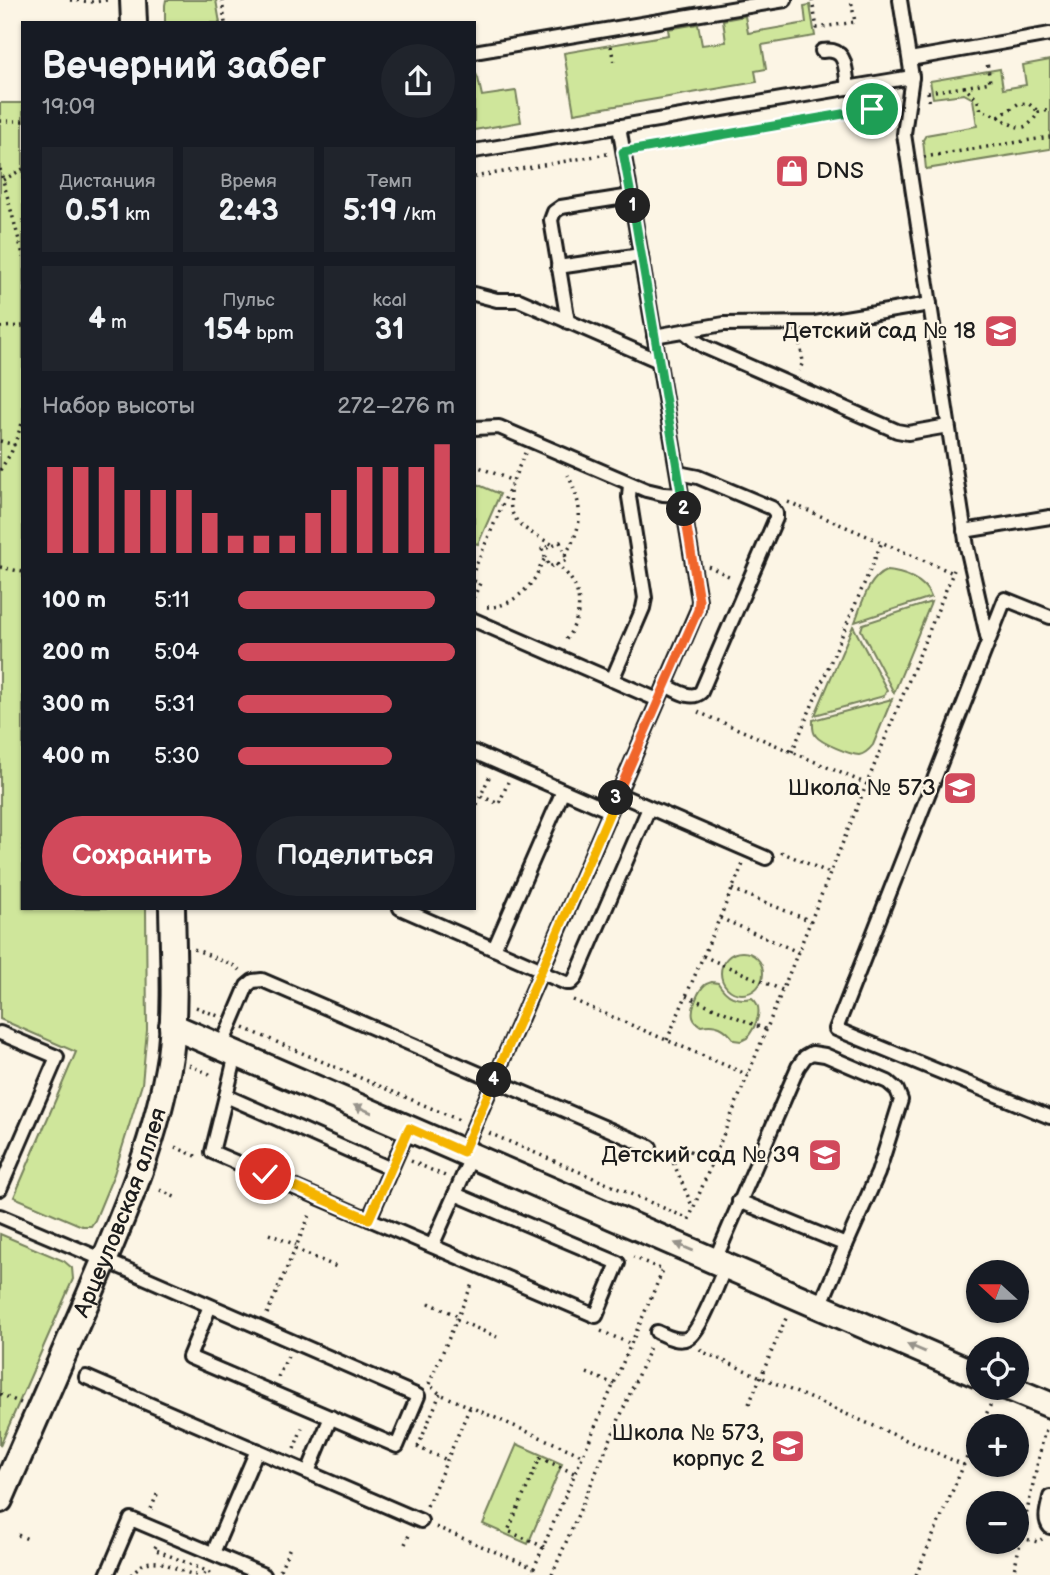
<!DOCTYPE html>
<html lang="ru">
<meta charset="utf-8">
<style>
:root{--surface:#171b24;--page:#20242c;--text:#f1f3f6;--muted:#9ea1a6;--accent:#d1495b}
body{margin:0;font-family:"Balsamiq Sans",sans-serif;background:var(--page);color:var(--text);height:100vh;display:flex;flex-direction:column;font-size:26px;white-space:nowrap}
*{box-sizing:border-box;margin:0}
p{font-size:23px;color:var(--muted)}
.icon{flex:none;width:38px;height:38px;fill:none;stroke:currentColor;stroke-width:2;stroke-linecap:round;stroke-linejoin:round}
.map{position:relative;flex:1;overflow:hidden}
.side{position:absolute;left:21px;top:21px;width:455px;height:889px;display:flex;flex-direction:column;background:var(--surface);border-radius:0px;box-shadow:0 2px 5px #0004}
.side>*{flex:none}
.needle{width:46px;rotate:291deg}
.tools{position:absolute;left:966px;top:1260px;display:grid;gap:14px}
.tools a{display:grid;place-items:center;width:63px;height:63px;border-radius:50%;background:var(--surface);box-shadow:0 2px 5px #0004;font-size:35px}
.pin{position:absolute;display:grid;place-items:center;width:60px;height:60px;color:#fff;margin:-30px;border:4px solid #fff;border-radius:50%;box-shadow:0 2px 7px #0007}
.km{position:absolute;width:35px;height:35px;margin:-18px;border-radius:50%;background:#222;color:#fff;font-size:19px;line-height:35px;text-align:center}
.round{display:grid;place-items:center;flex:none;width:74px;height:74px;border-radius:37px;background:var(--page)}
.summary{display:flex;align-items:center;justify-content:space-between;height:119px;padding:0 21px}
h1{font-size:38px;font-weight:700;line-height:52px}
.figures{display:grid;grid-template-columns:repeat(3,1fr);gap:10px;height:119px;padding:7px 21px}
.figures div{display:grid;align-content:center;border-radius:0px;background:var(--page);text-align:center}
.figures b{font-size:30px;font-weight:700}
.figures small{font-size:19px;font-weight:400}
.figures p{font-size:19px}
.chart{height:196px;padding:14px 21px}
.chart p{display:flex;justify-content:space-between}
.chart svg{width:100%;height:126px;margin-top:7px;stroke:var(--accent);stroke-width:6}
.primary-button{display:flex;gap:14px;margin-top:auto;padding:14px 21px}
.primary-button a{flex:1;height:80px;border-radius:42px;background:var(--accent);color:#fff;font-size:28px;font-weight:700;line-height:80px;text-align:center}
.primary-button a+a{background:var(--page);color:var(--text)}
ul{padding:0 21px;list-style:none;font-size:23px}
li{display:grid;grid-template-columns:112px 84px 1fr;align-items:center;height:52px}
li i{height:18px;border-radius:9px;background:var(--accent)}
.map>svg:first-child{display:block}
.green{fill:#cfe69b;stroke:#76815c;stroke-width:2}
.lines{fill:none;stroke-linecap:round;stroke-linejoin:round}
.lane-casing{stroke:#1c1c1c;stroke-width:18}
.street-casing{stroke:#1c1c1c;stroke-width:30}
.path{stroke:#1c1c1c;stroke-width:3.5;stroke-dasharray:2 5;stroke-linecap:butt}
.lane{stroke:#fcf5e5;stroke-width:12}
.street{stroke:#fcf5e5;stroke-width:24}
.oneway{fill:#97938b}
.split-1-casing{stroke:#fff;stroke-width:14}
.split-2-casing{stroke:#fff;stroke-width:14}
.split-3-casing{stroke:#fff;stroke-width:14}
.split-4-casing{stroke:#fff;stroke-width:14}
.split-5-casing{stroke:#fff;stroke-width:14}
.split-1{stroke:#22a559;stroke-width:9}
.split-2{stroke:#22a559;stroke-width:9}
.split-3{stroke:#f0652b;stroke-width:9}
.split-4{stroke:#f5b400;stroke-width:9}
.split-5{stroke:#f5b400;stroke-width:9}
.labels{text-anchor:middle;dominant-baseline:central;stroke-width:5;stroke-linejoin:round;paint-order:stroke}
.poi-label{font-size:23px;fill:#1c1c1c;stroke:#fcf5e5;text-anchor:end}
.street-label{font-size:23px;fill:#1c1c1c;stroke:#fcf5e5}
</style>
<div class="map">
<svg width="1050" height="1575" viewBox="0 0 1050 1575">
<rect width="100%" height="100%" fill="#fcf5e5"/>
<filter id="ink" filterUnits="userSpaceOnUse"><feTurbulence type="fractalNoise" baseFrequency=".0143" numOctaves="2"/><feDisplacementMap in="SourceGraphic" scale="14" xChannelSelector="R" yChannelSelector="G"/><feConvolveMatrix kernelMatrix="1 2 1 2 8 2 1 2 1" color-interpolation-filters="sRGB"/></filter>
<g filter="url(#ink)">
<g class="green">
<polygon points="166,0 216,0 220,23 165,23 165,5"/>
<polygon points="810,5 815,36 762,45 766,69 755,71 757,82 574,113 564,53 669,35 668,29 698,24 702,45 726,42 723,20 745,16 748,33 806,23 804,6"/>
<polygon points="1050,60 1050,149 926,169 923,140 926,135 977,126 973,99 964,94 933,98 930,81 1000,69 1003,89 1026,85 1023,65"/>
<polygon points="474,70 478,78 482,96 516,91 521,122 474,130"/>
<polygon points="0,103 23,103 23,908 146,908 147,1030 142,1084 114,1174 95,1220 91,1226 82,1226 14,1197 76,1052 0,1019"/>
<polygon points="474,483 500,494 478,544 474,543"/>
<path d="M886,571C903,572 925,580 931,597L855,622C862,604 868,578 886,571Z"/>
<polygon points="931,602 930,605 894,693 861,630 863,624"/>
<polygon points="853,626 887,690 884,696 815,715"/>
<path d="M892,699L873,745C869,750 865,754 859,755C851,755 821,743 816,736C812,732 813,726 813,720Z"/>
<circle cx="742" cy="973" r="21"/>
<path d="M712,982L718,983C727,997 736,1001 752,998C765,1008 756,1026 747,1038L741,1041L734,1040C725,1027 716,1023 701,1026C697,1023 694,1022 693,1017C691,1010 697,994 702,988C705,983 707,984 712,982Z"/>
<polygon points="0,1234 64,1261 72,1268 73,1279 0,1446"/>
<polygon points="517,1444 562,1464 528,1544 483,1524"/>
</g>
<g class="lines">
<g class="lane-casing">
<g id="lane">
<polyline points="900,0 912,77 904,134 967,547 988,640"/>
<path d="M822,51C848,47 845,69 848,88"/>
<polyline points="474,52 785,0"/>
<polyline points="910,59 1050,34"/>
<polyline points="474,151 912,77"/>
<polyline points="558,267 641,255"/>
<polyline points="474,294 497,300 519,300 659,361"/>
<polyline points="568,322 551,220 554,212 561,207 631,196"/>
<polyline points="684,331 694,340 705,347 897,431 908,433 948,426"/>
<polyline points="654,336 724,324 815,323 930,304"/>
<polyline points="474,428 499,427 646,490 663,494 681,495"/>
<polyline points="964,531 1050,517"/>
<polyline points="1050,617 1005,599 836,1029 1050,1117"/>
<polyline points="474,620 658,700"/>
<polyline points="612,680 643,608 645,598 629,497 630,484"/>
<path d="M665,685C676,690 691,701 701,692L776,518V513L772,508L698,477L678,473"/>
<polyline points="474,752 610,811"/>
<polyline points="618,794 766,858"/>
<polyline points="400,908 542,970"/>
<polyline points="494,949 563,791"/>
<polyline points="540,972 566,983 571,983 575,979 649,808"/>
<polyline points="0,1033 57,1057 0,1189"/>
<polyline points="221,1047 247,986 253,981 262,980 650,1147"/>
<polyline points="236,1054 226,1096 391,1169"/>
<polyline points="226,1096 212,1152 596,1316 618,1263 455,1194 432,1246"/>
<polyline points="463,1152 698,609 699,600 619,126"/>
<polyline points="455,1194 472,1155"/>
<polyline points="0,1216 130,1271 418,1396 397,1446 189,1357 210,1306"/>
<polyline points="369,1219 409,1128"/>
<polyline points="715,1260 798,1067 805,1057 812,1053 825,1055 888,1082 897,1090 901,1100 878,1173 846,1245 739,1201"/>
<polyline points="820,1306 846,1245"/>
<path d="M657,1332C666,1336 678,1343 688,1338C701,1331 719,1280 726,1265"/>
<polyline points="86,1377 421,1521"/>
<polyline points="308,1472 331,1417"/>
<path d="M1050,1497C1048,1508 1043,1519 1050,1527"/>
<polyline points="213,1553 257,1450"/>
<polyline points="107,1575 131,1519 264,1575"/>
</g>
</g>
<g class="street-casing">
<g id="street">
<polyline points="133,0 134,23"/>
<polyline points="172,1026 978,1375"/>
<polyline points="1009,1388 1050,1405"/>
<path id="s1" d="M0,1500C30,1432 59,1364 89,1296C122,1219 157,1141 170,1056C176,1008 173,957 172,908"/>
</g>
</g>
<g class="path">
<polyline points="70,0 94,2 107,0"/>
<polyline points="222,0 225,23"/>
<polyline points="812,0 817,28 855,22 851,0"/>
<polyline points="611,46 614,64"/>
<polyline points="964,87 990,82 987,62"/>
<path d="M928,92L964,87L977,99L981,110C988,113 996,115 1002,119C1021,131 1026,131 1039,112L1050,110"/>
<polyline points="928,92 930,105"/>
<polyline points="870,99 877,138"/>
<polyline points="999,117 1019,103 1029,104 1039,112"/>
<polyline points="0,121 23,121"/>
<polyline points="638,149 872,109"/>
<polyline points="924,157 1050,137"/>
<polyline points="0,169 23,255"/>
<polyline points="474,177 607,154"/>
<polyline points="3,180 23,169"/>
<polyline points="0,327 23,326"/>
<polyline points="799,337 803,362 799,371"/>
<polyline points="0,441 15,445"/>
<polyline points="474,465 513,481"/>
<polyline points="0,470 11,453 23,421"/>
<path d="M510,492C511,497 510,503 511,509C516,528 538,536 553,545"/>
<polyline points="788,502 953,573"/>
<polygon points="560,542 567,560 549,567 542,549"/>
<path d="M565,555C584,525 583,507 568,475"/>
<path d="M556,564C584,585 585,613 565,641"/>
<polyline points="708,566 733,578"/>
<polyline points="0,567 23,572"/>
<polyline points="474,570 525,453"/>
<polyline points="474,581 480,583 474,597"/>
<path d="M487,607C506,608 524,594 535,578C539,571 540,563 546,558"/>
<polyline points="698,712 867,784"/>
<polyline points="792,752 882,542"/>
<polyline points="481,796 499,804 508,782"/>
<polyline points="474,811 490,775"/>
<polyline points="781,852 830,873"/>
<polyline points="732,889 811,921"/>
<polyline points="720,918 798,952"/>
<polyline points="194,949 237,967 241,971"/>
<polyline points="703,956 782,990"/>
<polyline points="686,996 767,1030"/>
<polyline points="573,1000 748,1075"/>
<polyline points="196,1007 218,1016"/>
<polyline points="244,1028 459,1120"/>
<polyline points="667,1040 743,864"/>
<polyline points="189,1065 214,1076"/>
<polyline points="489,1133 689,1219 954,570"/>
<polyline points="175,1147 196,1156"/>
<polyline points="665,1153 670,1155 693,1208"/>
<polyline points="670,1155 685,1149 713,1161"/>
<polyline points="411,1161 445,1176"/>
<polyline points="160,1190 179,1199"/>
<polyline points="269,1234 296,1245"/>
<polyline points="295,1249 339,1268"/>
<polyline points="429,1303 458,1316"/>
<polyline points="267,1314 311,1212"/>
<polyline points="457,1320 497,1337"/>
<polyline points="601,1331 631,1344"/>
<polyline points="700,1349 703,1352 964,1465"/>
<polyline points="587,1373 614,1384"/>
<polyline points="278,1377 288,1356"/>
<polyline points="429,1384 473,1282"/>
<polyline points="432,1387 440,1394 584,1456"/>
<polyline points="0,1394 21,1403"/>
<polyline points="749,1404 787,1316"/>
<polyline points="981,1426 993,1399"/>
<polyline points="417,1447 447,1460"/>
<polyline points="418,1447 440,1394"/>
<polyline points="294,1449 304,1423"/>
<polyline points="427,1506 470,1407"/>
<polyline points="151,1509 158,1492"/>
<polyline points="436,1527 534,1568"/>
<polyline points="18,1535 30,1540"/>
<polyline points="1021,1538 1038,1542 1042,1539"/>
<polyline points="405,1544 410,1533"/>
<polyline points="156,1546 154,1549 206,1571 207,1569"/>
<polyline points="544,1547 508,1531 540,1458 576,1474"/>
<polyline points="280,1570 291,1545"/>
<path d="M131,1575C153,1548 170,1570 196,1575"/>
<polyline points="204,1575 206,1571 213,1575"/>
<polyline points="531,1575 663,1270 633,1257"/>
<polyline points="552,1575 650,1347"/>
<polyline points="916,1575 978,1432"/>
<polyline points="1013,1575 1044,1434 1048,1426"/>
</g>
<use href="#lane" class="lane"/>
<use href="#street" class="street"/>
</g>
<defs><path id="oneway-solid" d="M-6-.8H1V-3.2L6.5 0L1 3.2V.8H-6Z" transform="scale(1.75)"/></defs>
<g class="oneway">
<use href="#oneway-solid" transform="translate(363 1109) rotate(-157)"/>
<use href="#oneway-solid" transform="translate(684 1247) rotate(-157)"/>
<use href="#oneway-solid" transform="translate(916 1348) rotate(-157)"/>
</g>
</g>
<g class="lines" filter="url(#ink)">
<g class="split-1-casing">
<polyline id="split-1" points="633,206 623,152 872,109"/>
</g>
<g class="split-2-casing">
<polyline id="split-2" points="633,206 684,509"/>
</g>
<g class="split-3-casing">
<polyline id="split-3" points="616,798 698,610 699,600 684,509"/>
</g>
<g class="split-4-casing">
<polyline id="split-4" points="494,1080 616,798"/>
</g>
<g class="split-5-casing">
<polyline id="split-5" points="265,1174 369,1219 409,1128 463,1152 494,1080"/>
</g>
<use href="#split-1" class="split-1"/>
<use href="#split-2" class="split-2"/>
<use href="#split-3" class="split-3"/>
<use href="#split-4" class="split-4"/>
<use href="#split-5" class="split-5"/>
</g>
<defs>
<g id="shop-square" transform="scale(1.75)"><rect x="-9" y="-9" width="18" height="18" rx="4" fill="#d1495b" stroke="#fcf5e5"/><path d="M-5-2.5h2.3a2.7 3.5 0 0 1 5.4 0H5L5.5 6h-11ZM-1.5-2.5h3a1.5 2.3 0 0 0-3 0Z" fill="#fff"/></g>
<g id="school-square" transform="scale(1.75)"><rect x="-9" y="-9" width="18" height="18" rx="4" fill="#d1495b" stroke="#fcf5e5"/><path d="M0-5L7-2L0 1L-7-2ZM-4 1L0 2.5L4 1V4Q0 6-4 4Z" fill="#fff"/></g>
</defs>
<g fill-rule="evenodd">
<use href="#shop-square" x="792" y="171"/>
<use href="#school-square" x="1001" y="331"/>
<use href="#school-square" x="960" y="788"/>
<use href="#school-square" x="825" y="1155"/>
<use href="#school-square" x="788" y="1446"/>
</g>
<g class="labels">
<g class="poi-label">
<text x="816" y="171" text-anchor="start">DNS</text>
<text x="976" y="331">Детский сад № 18</text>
<text x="936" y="788">Школа № 573</text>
<text x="800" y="1155">Детский сад № 39</text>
<text x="764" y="1433">Школа № 573,<tspan x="764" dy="26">корпус 2</tspan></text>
</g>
<g class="street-label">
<text stroke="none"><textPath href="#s1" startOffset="312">Арцеуловская аллея</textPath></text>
</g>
</g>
</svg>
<div class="tools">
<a><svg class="needle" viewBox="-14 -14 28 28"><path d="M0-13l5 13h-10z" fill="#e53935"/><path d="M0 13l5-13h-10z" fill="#9ea1a6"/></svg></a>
<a><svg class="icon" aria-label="locate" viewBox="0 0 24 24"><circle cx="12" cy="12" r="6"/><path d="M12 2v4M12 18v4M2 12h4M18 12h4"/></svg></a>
<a>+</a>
<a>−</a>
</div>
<div class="pin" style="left:872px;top:109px;background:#1e9e55"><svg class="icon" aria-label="arrive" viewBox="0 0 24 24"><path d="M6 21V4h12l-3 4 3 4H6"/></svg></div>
<div class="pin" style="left:265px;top:1174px;background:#d93025"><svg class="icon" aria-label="check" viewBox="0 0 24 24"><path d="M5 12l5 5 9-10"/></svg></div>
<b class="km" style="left:633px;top:206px">1</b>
<b class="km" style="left:684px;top:509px">2</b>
<b class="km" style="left:616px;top:798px">3</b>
<b class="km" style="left:494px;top:1080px">4</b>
<section class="side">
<div class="summary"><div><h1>Вечерний забег</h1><p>19:09</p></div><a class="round"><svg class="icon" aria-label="share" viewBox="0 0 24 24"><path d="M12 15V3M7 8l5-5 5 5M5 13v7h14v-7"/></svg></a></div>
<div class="figures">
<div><p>Дистанция</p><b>0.51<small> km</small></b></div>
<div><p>Время</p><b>2:43</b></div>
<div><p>Темп</p><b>5:19<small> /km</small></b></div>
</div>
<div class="figures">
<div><b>4<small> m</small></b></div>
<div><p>Пульс</p><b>154<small> bpm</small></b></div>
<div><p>kcal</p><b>31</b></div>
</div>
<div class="chart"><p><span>Набор высоты</span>272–276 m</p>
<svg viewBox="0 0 160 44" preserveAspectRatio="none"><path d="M5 44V14M15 44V14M25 44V14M35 44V22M45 44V22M55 44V22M65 44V30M75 44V38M85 44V38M95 44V38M105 44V30M115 44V22M125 44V14M135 44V14M145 44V14M155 44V6"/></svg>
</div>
<ul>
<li><b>100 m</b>5:11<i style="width:91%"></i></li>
<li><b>200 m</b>5:04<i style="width:100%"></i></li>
<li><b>300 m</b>5:31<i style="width:71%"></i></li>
<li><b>400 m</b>5:30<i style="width:71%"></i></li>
</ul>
<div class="primary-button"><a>Сохранить</a><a>Поделиться</a></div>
</section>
</div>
